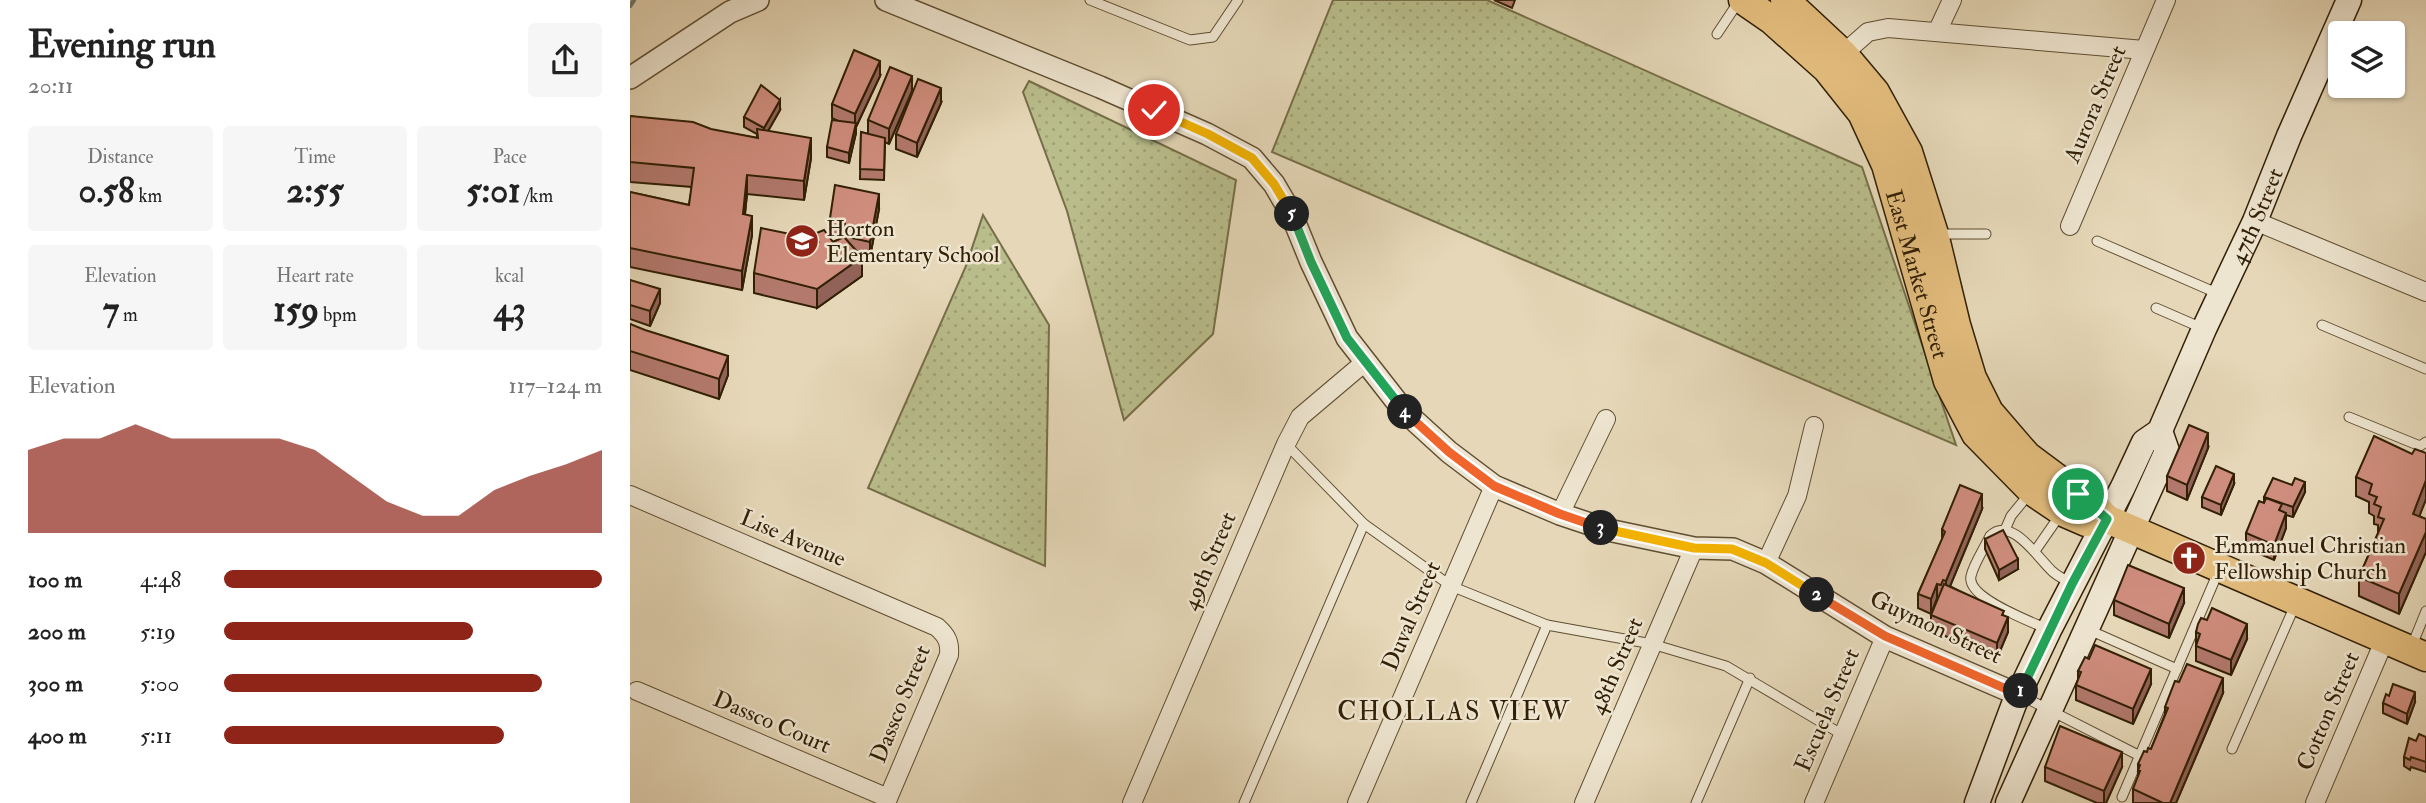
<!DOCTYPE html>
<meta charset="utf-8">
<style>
:root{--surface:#fff;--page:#f6f6f6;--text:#222;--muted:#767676;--accent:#8f2418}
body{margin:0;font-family:"IM FELL Double Pica",serif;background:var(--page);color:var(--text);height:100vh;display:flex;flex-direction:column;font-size:26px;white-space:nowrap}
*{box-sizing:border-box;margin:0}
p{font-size:23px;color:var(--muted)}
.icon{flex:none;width:38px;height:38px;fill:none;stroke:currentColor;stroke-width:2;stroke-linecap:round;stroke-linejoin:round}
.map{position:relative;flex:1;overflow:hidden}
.details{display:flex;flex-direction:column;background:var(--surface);width:630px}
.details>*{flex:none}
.tools{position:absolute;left:1698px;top:21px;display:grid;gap:14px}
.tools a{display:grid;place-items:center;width:77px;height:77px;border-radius:7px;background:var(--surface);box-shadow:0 2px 5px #0004;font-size:35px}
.pin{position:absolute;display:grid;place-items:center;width:60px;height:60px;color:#fff;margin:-30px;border:4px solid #fff;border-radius:50%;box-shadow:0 2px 7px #0007}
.km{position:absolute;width:35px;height:35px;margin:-18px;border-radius:50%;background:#222;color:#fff;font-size:19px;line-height:35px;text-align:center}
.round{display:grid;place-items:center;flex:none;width:74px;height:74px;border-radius:7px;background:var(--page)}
.summary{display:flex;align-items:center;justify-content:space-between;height:119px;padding:0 28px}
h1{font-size:38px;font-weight:700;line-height:52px}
.stats{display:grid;grid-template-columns:repeat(3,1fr);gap:10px;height:119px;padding:7px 28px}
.stats div{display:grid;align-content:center;border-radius:7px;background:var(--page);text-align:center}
.stats b{font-size:35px;font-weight:700}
.stats small{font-size:19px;font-weight:400}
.stats p{font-size:19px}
.chart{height:196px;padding:14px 28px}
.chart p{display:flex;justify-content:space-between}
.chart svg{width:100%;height:126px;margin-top:7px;fill:var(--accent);opacity:.7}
ul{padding:0 28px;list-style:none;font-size:23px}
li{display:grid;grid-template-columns:112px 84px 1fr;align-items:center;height:52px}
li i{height:18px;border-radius:9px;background:var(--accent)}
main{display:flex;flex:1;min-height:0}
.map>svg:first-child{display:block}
.grass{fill:url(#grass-dots);stroke:#766e48;stroke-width:2}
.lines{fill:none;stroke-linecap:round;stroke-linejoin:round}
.stream{stroke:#6e7c6c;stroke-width:4.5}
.service-casing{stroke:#5f4e32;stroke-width:11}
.minor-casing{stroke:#5f4e32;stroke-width:20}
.tertiary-casing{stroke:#5f4e32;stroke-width:24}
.secondary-casing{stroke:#322006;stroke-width:27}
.primary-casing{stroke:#322006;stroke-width:31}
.service{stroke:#eee5d0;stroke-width:9}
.minor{stroke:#eee5d0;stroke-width:18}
.tertiary{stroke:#eee5d0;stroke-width:21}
.secondary{stroke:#eee5d0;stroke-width:24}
.primary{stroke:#e2bc7c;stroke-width:28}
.wall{fill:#b2796c;stroke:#322006;stroke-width:2}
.shaded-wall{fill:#916358;stroke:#322006;stroke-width:2}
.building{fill:#cf8d7d;stroke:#322006;stroke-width:2}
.split-1-casing{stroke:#fff;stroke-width:14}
.split-2-casing{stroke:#fff;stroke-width:14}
.split-3-casing{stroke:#fff;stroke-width:14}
.split-4-casing{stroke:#fff;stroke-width:14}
.split-5-casing{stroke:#fff;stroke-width:14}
.split-6-casing{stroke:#fff;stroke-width:14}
.split-1{stroke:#22a559;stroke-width:9}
.split-2{stroke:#f0652b;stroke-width:9}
.split-3{stroke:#f5b400;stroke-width:9}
.split-4{stroke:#f0652b;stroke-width:9}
.split-5{stroke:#22a559;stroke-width:9}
.split-6{stroke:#f5b400;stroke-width:9}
.labels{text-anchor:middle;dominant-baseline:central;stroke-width:5;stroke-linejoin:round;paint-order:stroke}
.street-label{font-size:23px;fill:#322006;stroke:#eee5d0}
.poi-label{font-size:23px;fill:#322006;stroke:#eee5d0;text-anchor:start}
.quarter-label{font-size:26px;letter-spacing:2px;fill:#322006;stroke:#eee5d0}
</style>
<main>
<section class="details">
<div class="summary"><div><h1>Evening run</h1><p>20:11</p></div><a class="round"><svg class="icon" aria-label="share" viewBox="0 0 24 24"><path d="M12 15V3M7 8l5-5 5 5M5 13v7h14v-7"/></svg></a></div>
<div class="stats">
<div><p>Distance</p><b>0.58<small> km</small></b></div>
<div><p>Time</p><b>2:55</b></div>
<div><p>Pace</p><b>5:01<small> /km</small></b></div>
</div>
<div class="stats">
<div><p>Elevation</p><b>7<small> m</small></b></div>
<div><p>Heart rate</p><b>159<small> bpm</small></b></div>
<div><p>kcal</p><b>43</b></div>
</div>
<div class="chart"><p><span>Elevation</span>117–124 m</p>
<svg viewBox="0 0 160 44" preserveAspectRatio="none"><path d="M0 44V15L10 11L20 11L30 6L40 11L50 11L60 11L70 11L80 15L90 24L100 33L110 38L120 38L130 29L140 24L150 20L160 15V44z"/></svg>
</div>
<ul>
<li><b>100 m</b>4:48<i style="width:100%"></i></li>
<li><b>200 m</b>5:19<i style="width:66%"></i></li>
<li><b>300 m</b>5:00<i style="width:84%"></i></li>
<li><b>400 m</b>5:11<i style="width:74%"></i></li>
</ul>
</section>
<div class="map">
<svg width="1796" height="803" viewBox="0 0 1796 803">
<defs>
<pattern id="grass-dots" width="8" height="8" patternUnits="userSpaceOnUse" patternTransform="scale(1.75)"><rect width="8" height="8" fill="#b9bd8b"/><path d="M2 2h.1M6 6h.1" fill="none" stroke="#a0a276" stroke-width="1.8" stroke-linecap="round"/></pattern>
</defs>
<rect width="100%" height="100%" fill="#e5d7b7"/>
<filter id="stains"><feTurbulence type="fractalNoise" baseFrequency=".00286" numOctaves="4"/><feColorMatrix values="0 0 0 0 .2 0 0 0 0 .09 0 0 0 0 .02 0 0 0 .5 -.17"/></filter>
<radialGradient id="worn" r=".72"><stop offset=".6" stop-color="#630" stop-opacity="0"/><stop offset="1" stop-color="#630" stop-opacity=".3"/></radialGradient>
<g class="grass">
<polygon points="703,0 857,0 1232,167 1326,445 642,152"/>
<polygon points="399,81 606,180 583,334 494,420 437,211 393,92"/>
<polygon points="353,215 419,325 415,566 238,488 336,266"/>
</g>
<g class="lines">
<polyline class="stream" points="0,6 4,0"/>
<g class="service-casing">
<g id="service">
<polyline points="460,0 560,40 583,37 608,0"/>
<polyline points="1087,34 1109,1"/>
<polyline points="1309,234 1356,234"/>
<polyline points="1467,241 1589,294"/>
<polyline points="1526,308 1572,328"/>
<polyline points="1692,325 1796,369"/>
<polyline points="1719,417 1790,446 1796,442"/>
<polyline points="656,444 734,524 821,586 917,625 1022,644 1096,666 1213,735"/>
<polyline points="1375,530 1381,516 1399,494"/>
<polyline points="1405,551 1430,515"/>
<path d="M1417,629C1400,621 1336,598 1341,576C1344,563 1354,549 1360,536C1381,515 1408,558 1422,571C1427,576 1434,579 1441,583"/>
<polyline points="1459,630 1547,669"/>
<polyline points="1781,648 1796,611"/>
<polyline points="1390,695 1510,756"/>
<polyline points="1602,749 1666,603"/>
<polyline points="1492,797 1589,570"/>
<polyline points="614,803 734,524"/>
<polyline points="841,803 917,625"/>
<polyline points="1066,803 1120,678"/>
</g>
</g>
<g class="minor-casing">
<g id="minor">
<polyline points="1307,32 1322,0"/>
<polyline points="1213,54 1238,32 1258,28 1514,50"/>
<polyline points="1625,221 1796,292"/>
<polyline points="1440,226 1536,0"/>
<path d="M0,495L307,627C317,636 320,642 319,655L256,803"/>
<polyline points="930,514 976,419"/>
<polyline points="1136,563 1167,496 1184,426"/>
<polyline points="7,691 258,798"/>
<polyline points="502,803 656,444 670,417 735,362"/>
<polyline points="727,803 864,486"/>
<polyline points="954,803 1064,548"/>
<polyline points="1184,803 1255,637"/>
<polyline points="1685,803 1755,639"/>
</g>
</g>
<g class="tertiary-casing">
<g id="tertiary">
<polyline points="256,0 470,87 577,134 622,158 644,184 661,213 681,262 717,338 774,411 819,452 864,486 930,514 978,530 1064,548 1103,549 1136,563 1255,637 1389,695"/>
<polyline points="0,78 100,12 128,0"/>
</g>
</g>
<g class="secondary-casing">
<g id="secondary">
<path id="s1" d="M1347,803L1384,704L1419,630L1493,487L1514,442L1530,431L1532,426L1574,329L1625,221L1659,136L1719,0"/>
<polyline points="1378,803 1537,451 1530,431"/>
</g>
</g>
<g class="primary-casing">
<g id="primary">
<path id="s2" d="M1113,0L1142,20L1197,69L1232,113L1256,165L1318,381L1346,434L1402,491L1433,512L1456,522L1477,519"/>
<polyline points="1155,0 1213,54 1245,92 1278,152 1304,234 1326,325 1342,378 1359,412 1397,456 1464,506 1477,519 1796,657"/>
</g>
</g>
<use href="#service" class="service"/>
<use href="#minor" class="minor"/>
<use href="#tertiary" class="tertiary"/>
<use href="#secondary" class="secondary"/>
<use href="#primary" class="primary"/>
</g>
<g class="wall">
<polygon points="864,0 885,0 882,8"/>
<polygon points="250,76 226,127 226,133 219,163 197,157 197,147 208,121 202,118 202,104"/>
<polygon points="282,91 259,144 255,142 254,180 230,179 231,132 238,134 238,120"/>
<polygon points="311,103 287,157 266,149 266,134"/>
<polygon points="150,110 138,131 181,158 174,200 117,194 115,214 122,235 112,290 0,267 0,192 59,205 62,187 0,182 0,116 127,138 127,134 114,127 114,117"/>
<polygon points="249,209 240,257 230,254 232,276 187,308 124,293 124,273 170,250 176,253 184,246 184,234 203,242 213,238 213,236 200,233 200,218"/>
<polygon points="0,280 30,303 20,326 0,319"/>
<polygon points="0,324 98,375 89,399 0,370"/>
<polygon points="1578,448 1557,500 1537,491 1537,476"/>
<polygon points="1796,453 1796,499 1789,516 1796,519 1796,552 1769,614 1729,596 1729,577 1748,534 1748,525 1744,524 1744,516 1739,513 1739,502 1726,496 1726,477 1782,454"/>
<polygon points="1604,484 1591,515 1572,507 1572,497"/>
<polygon points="1662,485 1675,492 1663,517 1656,515 1656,528 1644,560 1616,548 1616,533 1634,503 1634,497"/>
<polygon points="1352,509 1320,586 1374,616 1378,632 1367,658 1301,630 1301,615 1308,599 1307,598 1301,614 1288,608 1288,594 1312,540 1312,529"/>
<polygon points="1355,539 1388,569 1369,580 1355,549"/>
<polygon points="1484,600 1554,603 1539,638 1484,615"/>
<polygon points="1566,632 1617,639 1601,675 1566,661"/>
<polygon points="1448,671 1521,684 1503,724 1446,700 1446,685 1448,681"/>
<polygon points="1593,693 1546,803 1503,803 1503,789 1508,777 1508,764 1517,752 1521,749 1535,714 1535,707"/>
<polygon points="1785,702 1777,724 1753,713 1753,703"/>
<polygon points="1796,737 1796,772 1781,767 1780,770 1774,766 1774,757 1786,741"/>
<polygon points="1415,767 1492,767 1476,803 1467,803 1415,781"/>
</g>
<g class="shaded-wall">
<polygon points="250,61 250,76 226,127 226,133 219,163 219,153 225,127 225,114"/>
<polygon points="282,76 282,91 259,144 259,129"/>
<polygon points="311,88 311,103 287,157 287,143"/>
<polygon points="150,100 150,110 134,138 134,128"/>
<polygon points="181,138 181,158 174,200 174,181"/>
<polygon points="117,175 117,194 113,233 113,214"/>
<polygon points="249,194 249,209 240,257 240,242"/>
<polygon points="122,216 122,235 112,290 112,271"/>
<polygon points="232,257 232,276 187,308 187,289"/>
<polygon points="30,289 30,303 20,326 20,311"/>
<polygon points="98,356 98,375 89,399 89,379"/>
<polygon points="1578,433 1578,448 1557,500 1557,485"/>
<polygon points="1604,474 1604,484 1591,515 1591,505"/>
<polygon points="1796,480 1796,499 1783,533 1783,514"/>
<polygon points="1675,482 1675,492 1663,517 1663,507"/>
<polygon points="1352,494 1352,509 1316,596 1316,581"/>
<polygon points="1656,513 1656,528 1644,560 1644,545"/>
<polygon points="1796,532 1796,552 1769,614 1769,594"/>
<polygon points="1388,559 1388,569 1369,580 1369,570"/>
<polygon points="1307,584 1307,598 1301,614 1301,599"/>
<polygon points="1554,588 1554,603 1539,638 1539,624"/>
<polygon points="1378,617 1378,632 1367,658 1367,643"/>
<polygon points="1617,624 1617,639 1601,675 1601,660"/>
<polygon points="1521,669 1521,684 1503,724 1503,709"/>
<polygon points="1593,678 1593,693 1546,803 1540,803"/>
<polygon points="1785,692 1785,702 1777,724 1777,714"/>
<polygon points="1492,752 1492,767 1476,803 1474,803 1474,791"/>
</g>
<g class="building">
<polygon points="224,50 250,61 225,114 202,104"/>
<polygon points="260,67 282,76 259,129 238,120"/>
<polygon points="288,79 311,88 287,143 266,134"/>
<polygon points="131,85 150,100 134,128 114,117"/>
<polygon points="0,116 63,122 81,129 128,138 127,129 181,138 174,181 117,175 113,214 122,216 112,271 0,248 0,192 59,205 64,168 0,162"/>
<polygon points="202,120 226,123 219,153 197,147"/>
<polygon points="231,132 255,138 254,170 230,169"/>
<polygon points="205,185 249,194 240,242 213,236 215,222 200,218"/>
<polygon points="131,228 170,236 168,249 176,253 189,242 184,234 194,230 203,242 214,237 232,257 187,289 124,273"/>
<polygon points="0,280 30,289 20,311 0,305"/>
<polygon points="0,324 15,330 98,356 89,379 0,351"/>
<polygon points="1559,425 1578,433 1557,485 1537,476"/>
<polygon points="1744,436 1782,454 1785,449 1796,453 1796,480 1783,514 1796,519 1796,532 1769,594 1729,577 1754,519 1748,517 1751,507 1744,504 1747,497 1739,494 1742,484 1726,477"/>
<polygon points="1586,466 1604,474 1591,505 1572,497"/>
<polygon points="1643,478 1662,485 1665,478 1675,482 1663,507 1634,497"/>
<polygon points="1330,485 1352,494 1316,581 1313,580 1311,585 1307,584 1301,599 1288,594 1315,532 1312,529"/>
<polygon points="1636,498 1652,504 1649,510 1656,513 1644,545 1616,533 1629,501 1634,503"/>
<polygon points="1373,530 1388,559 1369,570 1355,539"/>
<polygon points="1498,565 1554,588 1539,624 1484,600"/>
<polygon points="1314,584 1374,611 1372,615 1378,617 1367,643 1301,615"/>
<polygon points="1582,608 1617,624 1601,660 1566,646 1570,634 1566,632 1568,624 1571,618 1577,620"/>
<polygon points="1465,645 1521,669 1503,709 1446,685 1451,672 1448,671 1455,657 1459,659"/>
<polygon points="1557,664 1593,678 1540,803 1533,803 1503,789 1510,771 1508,771 1510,765 1508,764 1514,751 1517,752 1518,748 1521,749 1538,708 1535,707 1545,681 1549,682"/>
<polygon points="1763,684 1785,692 1777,714 1753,703 1756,694 1759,696"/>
<polygon points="1430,726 1492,752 1474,791 1415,767"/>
<polygon points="1789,734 1796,737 1796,762 1781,757 1780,760 1774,757 1779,738 1786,741"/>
</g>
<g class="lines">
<g class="split-1-casing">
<polyline id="split-1" points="1391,691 1442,584 1477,519 1448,494"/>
</g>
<g class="split-2-casing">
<polyline id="split-2" points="1187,595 1255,636 1390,695 1391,691"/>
</g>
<g class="split-3-casing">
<polyline id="split-3" points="971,528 1064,548 1102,549 1136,563 1187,595"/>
</g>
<g class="split-4-casing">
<polyline id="split-4" points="775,412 819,452 864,486 930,514 971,528"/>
</g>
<g class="split-5-casing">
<polyline id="split-5" points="662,214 681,262 717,338 775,412"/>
</g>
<g class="split-6-casing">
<polyline id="split-6" points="524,110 578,134 622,158 644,184 662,214"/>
</g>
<use href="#split-1" class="split-1"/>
<use href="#split-2" class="split-2"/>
<use href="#split-3" class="split-3"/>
<use href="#split-4" class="split-4"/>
<use href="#split-5" class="split-5"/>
<use href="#split-6" class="split-6"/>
</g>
<defs>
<g id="school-disc" transform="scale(1.75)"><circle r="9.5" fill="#8f2418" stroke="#eee5d0"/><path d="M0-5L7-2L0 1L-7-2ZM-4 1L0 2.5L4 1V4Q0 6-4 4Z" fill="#fff"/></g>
<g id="church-disc" transform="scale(1.75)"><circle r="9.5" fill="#8f2418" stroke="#eee5d0"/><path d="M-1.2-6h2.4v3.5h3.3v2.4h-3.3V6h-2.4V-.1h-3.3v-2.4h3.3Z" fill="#fff"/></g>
</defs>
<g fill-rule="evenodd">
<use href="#school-disc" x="172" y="241"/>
<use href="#church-disc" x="1559" y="558"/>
</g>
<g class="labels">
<g class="street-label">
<text transform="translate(1465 104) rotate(-67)">Aurora Street</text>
<text stroke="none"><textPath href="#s1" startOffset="653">47th Street</textPath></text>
<text stroke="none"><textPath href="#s2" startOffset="336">East Market Street</textPath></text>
<text transform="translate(163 538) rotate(23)">Lise Avenue</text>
<text transform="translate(579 561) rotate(-67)">49th Street</text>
<text transform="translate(781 616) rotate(-67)">Duval Street</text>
<text transform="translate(1306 627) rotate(25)">Guymon Street</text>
<text transform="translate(986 666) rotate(-67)">48th Street</text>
<text transform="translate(270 704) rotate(-68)">Dassco Street</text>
<text transform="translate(1197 710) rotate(-67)">Escuela Street</text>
<text transform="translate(1698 711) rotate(-67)">Cotton Street</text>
<text transform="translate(142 722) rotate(23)">Dassco Court</text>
</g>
<g class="poi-label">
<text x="196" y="228">Horton<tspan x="196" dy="26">Elementary School</tspan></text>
<text x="1584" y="545">Emmanuel Christian<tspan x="1584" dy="26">Fellowship Church</tspan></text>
</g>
<g class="quarter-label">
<text x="824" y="712">CHOLLAS VIEW</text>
</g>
</g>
<rect width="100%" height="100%" filter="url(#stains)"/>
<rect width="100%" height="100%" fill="url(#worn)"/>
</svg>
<div class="tools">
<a><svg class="icon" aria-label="layers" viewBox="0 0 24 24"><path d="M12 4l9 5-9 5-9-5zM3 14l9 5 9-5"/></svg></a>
</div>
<div class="pin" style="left:1448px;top:494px;background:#1e9e55"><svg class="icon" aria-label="arrive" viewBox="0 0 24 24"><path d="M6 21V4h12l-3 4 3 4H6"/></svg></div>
<div class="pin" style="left:524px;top:110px;background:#d93025"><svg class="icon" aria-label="check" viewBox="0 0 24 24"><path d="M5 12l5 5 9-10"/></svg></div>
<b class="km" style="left:1391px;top:691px">1</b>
<b class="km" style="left:1187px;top:595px">2</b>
<b class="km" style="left:971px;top:528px">3</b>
<b class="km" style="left:775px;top:412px">4</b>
<b class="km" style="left:662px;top:214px">5</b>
</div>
</main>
